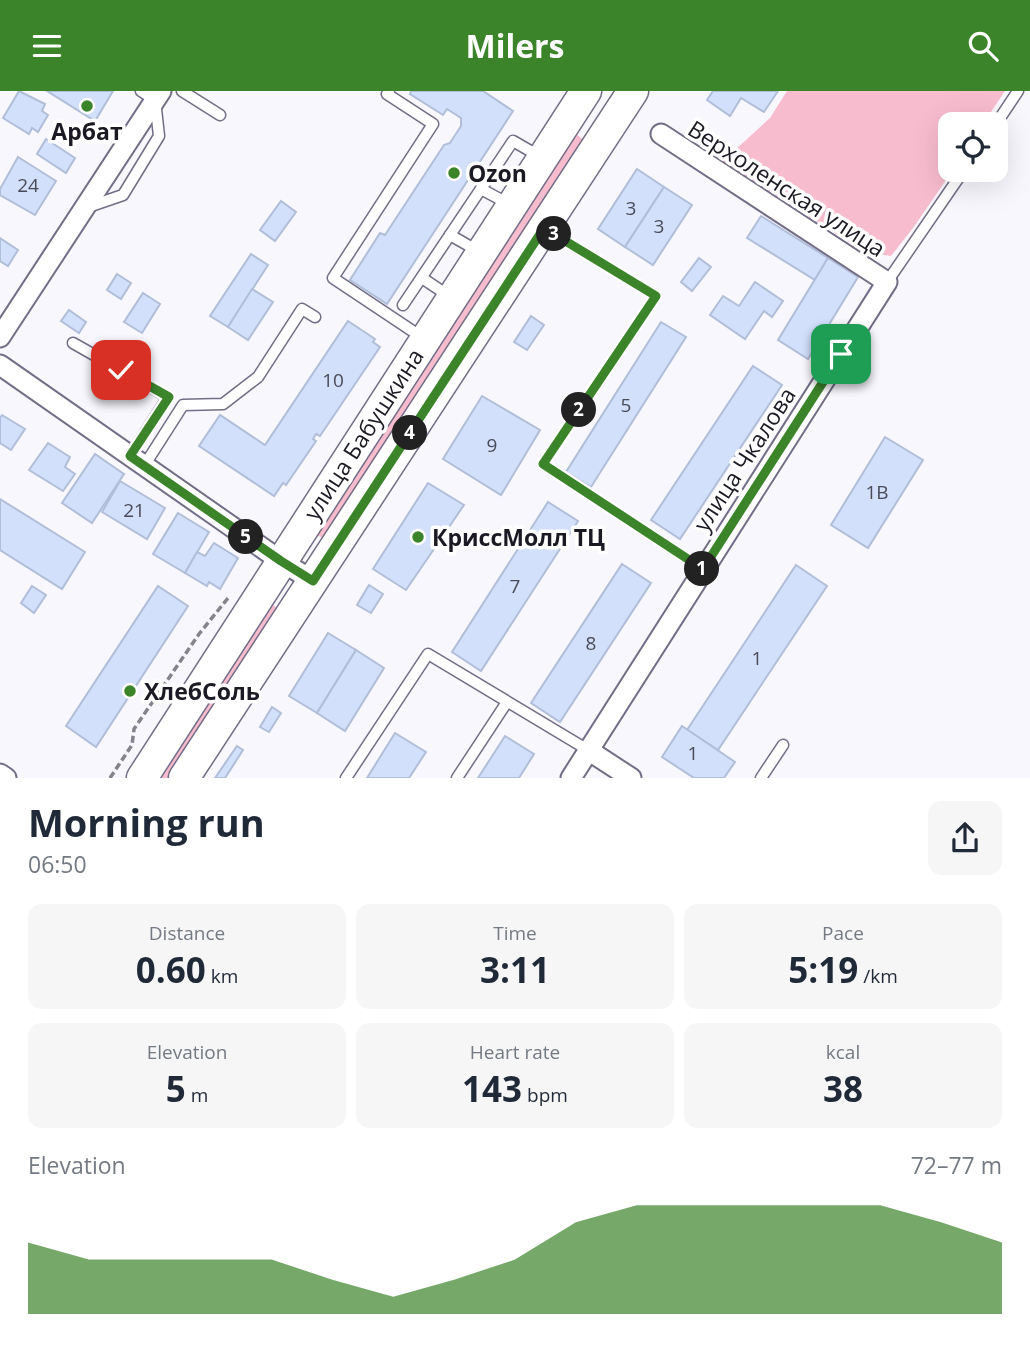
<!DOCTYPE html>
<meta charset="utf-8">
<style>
:root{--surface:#fff;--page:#f6f6f7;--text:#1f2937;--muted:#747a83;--accent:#3b842a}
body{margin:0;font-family:"Open Sans",sans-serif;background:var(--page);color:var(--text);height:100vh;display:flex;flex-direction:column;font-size:26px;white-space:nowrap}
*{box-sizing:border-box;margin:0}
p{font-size:23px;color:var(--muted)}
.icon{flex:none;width:38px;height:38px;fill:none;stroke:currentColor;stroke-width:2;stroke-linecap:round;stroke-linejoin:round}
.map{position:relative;height:687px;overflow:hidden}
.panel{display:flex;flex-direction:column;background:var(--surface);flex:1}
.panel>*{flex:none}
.buttons{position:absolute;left:938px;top:21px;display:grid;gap:14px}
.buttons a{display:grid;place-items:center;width:70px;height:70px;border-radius:14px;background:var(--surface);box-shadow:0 7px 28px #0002;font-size:35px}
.pin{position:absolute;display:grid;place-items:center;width:60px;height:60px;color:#fff;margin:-30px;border-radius:14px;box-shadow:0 4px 10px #0006}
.km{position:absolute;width:35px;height:35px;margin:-18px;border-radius:50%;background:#222;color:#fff;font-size:19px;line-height:35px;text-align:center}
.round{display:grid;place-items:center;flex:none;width:74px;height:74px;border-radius:14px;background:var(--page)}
.summary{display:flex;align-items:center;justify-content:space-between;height:119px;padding:0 28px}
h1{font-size:38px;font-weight:700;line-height:52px}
.metrics{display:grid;grid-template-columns:repeat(3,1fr);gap:10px;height:119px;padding:7px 28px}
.metrics div{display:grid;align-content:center;border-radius:14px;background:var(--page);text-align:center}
.metrics b{font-size:35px;font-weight:700}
.metrics small{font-size:19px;font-weight:400}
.metrics p{font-size:19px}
.chart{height:196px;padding:14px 28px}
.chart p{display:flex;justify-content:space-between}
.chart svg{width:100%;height:126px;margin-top:7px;fill:var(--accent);opacity:.7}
header{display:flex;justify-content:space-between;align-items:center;height:91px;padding:0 28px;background:var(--accent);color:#fff;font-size:32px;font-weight:700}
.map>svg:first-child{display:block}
.green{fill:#f8bccf}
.building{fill:#d3e0fc;stroke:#b1bed9;stroke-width:2}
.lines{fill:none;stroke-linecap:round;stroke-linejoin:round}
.lane-casing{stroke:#736d87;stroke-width:13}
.street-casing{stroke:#736d87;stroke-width:23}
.primary-casing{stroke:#736d87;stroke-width:33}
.path{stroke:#85838b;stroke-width:3.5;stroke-dasharray:7 3.5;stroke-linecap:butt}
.lane{stroke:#fff;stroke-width:10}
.street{stroke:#fff;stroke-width:19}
.primary{stroke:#fff;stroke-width:30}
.route-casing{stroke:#fff;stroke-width:14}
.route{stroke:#3b842a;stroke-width:9}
.poi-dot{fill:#3b842a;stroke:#fff;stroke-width:2.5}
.labels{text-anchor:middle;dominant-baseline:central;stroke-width:7;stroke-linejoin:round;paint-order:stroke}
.number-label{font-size:19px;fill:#494b59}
.poi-label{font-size:23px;font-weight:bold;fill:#1b1923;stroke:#fff;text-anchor:start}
.street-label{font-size:23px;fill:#1b1923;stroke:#fff}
</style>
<header><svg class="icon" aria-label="menu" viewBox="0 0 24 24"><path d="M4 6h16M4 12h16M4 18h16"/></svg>Milers<svg class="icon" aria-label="search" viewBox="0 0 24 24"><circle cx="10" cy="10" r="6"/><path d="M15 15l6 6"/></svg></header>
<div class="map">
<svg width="1030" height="687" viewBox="0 0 1030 687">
<rect width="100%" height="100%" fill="#f8f7fd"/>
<g class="green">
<polygon points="787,0 1005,0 983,33 950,33 950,79 953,79 913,137 891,165 864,161 723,70 770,27"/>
<polygon points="576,43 585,50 326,449 317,444"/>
<polygon points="273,514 280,520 171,687 160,687"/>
</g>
<g class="building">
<polygon points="19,0 45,13 42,20 48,24 38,41 32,37 29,43 3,27"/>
<polygon points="47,0 113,0 95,30"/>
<polygon points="411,0 483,0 513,20 387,213 350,189 380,142 385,144 444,54 450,52 461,35 461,27 447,18 443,24 410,3"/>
<polygon points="713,0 778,0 764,21 741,7 730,25 707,9"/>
<polygon points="46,48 75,67 66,82 37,63"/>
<polygon points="18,66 56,90 35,124 0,104 0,98"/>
<polygon points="637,78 664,96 625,156 598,138"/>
<polygon points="664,96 692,114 653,174 625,156"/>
<polygon points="281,110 296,121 275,150 260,139"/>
<polygon points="761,125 828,167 815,189 747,147"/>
<polygon points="0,147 18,159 8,175 0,170"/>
<polygon points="251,163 268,174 228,236 210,225"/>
<polygon points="699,167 711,176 692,200 681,191"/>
<polygon points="828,167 858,186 808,268 778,249"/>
<polygon points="117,183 131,192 121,208 107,199"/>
<polygon points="755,191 783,210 772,226 764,220 745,248 710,224 723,205 739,215"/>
<polygon points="252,198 273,211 248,249 228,236"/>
<polygon points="143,202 160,213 142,242 124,231"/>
<polygon points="69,219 86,231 79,242 61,230"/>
<polygon points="531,225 544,234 527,259 514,251"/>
<polygon points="348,230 375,248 373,251 380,256 320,345 316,343 313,348 316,350 286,394 283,392 274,405 199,355 220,324 265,354"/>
<polygon points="661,231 686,246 591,396 566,381"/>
<polygon points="753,275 782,294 680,448 651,429"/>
<polygon points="482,305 540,339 501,404 443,368"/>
<polygon points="2,324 25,338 11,359 0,352 0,327"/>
<polygon points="885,346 923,369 868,457 831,434"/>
<polygon points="48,352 70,366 65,376 75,383 63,400 29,379"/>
<polygon points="95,363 124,383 92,432 62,412"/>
<polygon points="120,390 165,417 147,448 102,421"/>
<polygon points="428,392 464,414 406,499 373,478"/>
<polygon points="0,408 85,461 62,498 0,459"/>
<polygon points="548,411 578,430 481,580 452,561"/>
<polygon points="178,422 209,441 185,482 153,463"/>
<polygon points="214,452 238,467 220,498 209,491 207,495 185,482 197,461 205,465"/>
<polygon points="622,473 651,492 560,631 531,612"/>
<polygon points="796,474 827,495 718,659 687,639"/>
<polygon points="369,494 383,503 371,522 357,514"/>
<polygon points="32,495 46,504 34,522 21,512"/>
<polygon points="158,495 188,515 96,656 66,635"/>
<polygon points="328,542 356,559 317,622 289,605"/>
<polygon points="356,559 384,577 345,640 317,622"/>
<polygon points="272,616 281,622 269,641 260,636"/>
<polygon points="682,635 735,671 724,687 694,687 662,666"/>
<polygon points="395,642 426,661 409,687 367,687"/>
<polygon points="505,645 534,663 519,687 478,687"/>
<polygon points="237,655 243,659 225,687 215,687"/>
</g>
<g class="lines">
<g class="lane-casing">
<g id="lane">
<polyline points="182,0 220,24"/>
<polyline points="389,0 387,3 433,33 333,187 423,247"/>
<polyline points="996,33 1018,0"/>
<polyline points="481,98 509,113"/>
<polyline points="88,116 123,104 159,45 155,9 141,0"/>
<polyline points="547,139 656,205 543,373 703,478"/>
<polyline points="450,144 478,160"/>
<polyline points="422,187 449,205"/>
<polyline points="887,191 964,79"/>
<polyline points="403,214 513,50 539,65"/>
<polyline points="73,252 168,306 130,365"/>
<polyline points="144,375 183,314 223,313 258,286 302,218 315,226"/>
<polyline points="346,687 428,563 588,659"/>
<polyline points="457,687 507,611"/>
<polyline points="761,687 783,654"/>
</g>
</g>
<g class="street-casing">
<g id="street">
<polyline points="0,246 161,0"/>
<polyline points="0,274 281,470 313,490"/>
<polyline points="588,659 631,687"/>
<polyline points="0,683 6,687"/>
<polyline points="571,687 887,191 661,43"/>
</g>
</g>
<g class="primary-casing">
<g id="primary">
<polyline points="142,687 586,0"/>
<polyline points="184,687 633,0"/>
</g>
</g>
<polyline class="path" points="110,687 132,654 134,638 199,543 228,507"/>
<use href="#lane" class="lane"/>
<use href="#street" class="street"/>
<use href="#primary" class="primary"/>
</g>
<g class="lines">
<g class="route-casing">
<polyline id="route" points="121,279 169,306 130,365 281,470 313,490 544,137 656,205 543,373 703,478 841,263"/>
</g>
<use href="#route" class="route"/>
</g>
<g class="poi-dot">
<circle cx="87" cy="15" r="7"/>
<circle cx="454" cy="82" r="7"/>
<circle cx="418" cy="446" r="7"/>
<circle cx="130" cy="600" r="7"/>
</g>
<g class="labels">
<g class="number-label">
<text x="28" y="94">24</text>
<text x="631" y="117">3</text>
<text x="659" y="135">3</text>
<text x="333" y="289">10</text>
<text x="626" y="314">5</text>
<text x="492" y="354">9</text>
<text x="877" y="401">1В</text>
<text x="134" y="419">21</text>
<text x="515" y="495">7</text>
<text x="591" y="552">8</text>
<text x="757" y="567">1</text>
<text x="693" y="662">1</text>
</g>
<g class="poi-label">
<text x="87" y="40" text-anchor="middle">Арбат</text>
<text x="468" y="82">Ozon</text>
<text x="432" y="446">КриссМолл ТЦ</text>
<text x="144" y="600">ХлебСоль</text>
</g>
<g class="street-label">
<text transform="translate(787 97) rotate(33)">Верхоленская улица</text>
<text transform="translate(363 343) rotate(-57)">улица Бабушкина</text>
<text transform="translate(744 368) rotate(-57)">улица Чкалова</text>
</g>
</g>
</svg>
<div class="buttons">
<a><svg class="icon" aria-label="locate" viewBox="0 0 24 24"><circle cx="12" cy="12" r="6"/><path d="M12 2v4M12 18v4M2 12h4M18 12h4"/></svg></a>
</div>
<div class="pin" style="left:841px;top:263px;background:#1e9e55"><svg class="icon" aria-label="arrive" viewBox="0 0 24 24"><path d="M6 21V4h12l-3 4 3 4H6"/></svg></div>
<div class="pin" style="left:121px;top:279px;background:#d93025"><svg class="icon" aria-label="check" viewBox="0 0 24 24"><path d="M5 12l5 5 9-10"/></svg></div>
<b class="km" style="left:702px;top:478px">1</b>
<b class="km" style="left:579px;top:319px">2</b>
<b class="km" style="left:554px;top:143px">3</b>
<b class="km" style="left:410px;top:342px">4</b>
<b class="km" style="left:246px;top:446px">5</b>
</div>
<section class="panel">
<div class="summary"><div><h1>Morning run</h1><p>06:50</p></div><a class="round"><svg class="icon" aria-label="share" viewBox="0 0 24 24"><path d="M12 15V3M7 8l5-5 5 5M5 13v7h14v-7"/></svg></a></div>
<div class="metrics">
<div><p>Distance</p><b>0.60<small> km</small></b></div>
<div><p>Time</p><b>3:11</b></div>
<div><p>Pace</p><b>5:19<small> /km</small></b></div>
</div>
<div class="metrics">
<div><p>Elevation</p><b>5<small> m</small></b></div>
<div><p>Heart rate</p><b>143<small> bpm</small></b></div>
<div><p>kcal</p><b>38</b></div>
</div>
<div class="chart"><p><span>Elevation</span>72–77 m</p>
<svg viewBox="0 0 160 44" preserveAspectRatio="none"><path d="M0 44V19L10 25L20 25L30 25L40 25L50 32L60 38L70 32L80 25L90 12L100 6L110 6L120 6L130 6L140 6L150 12L160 19V44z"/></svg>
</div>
</section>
